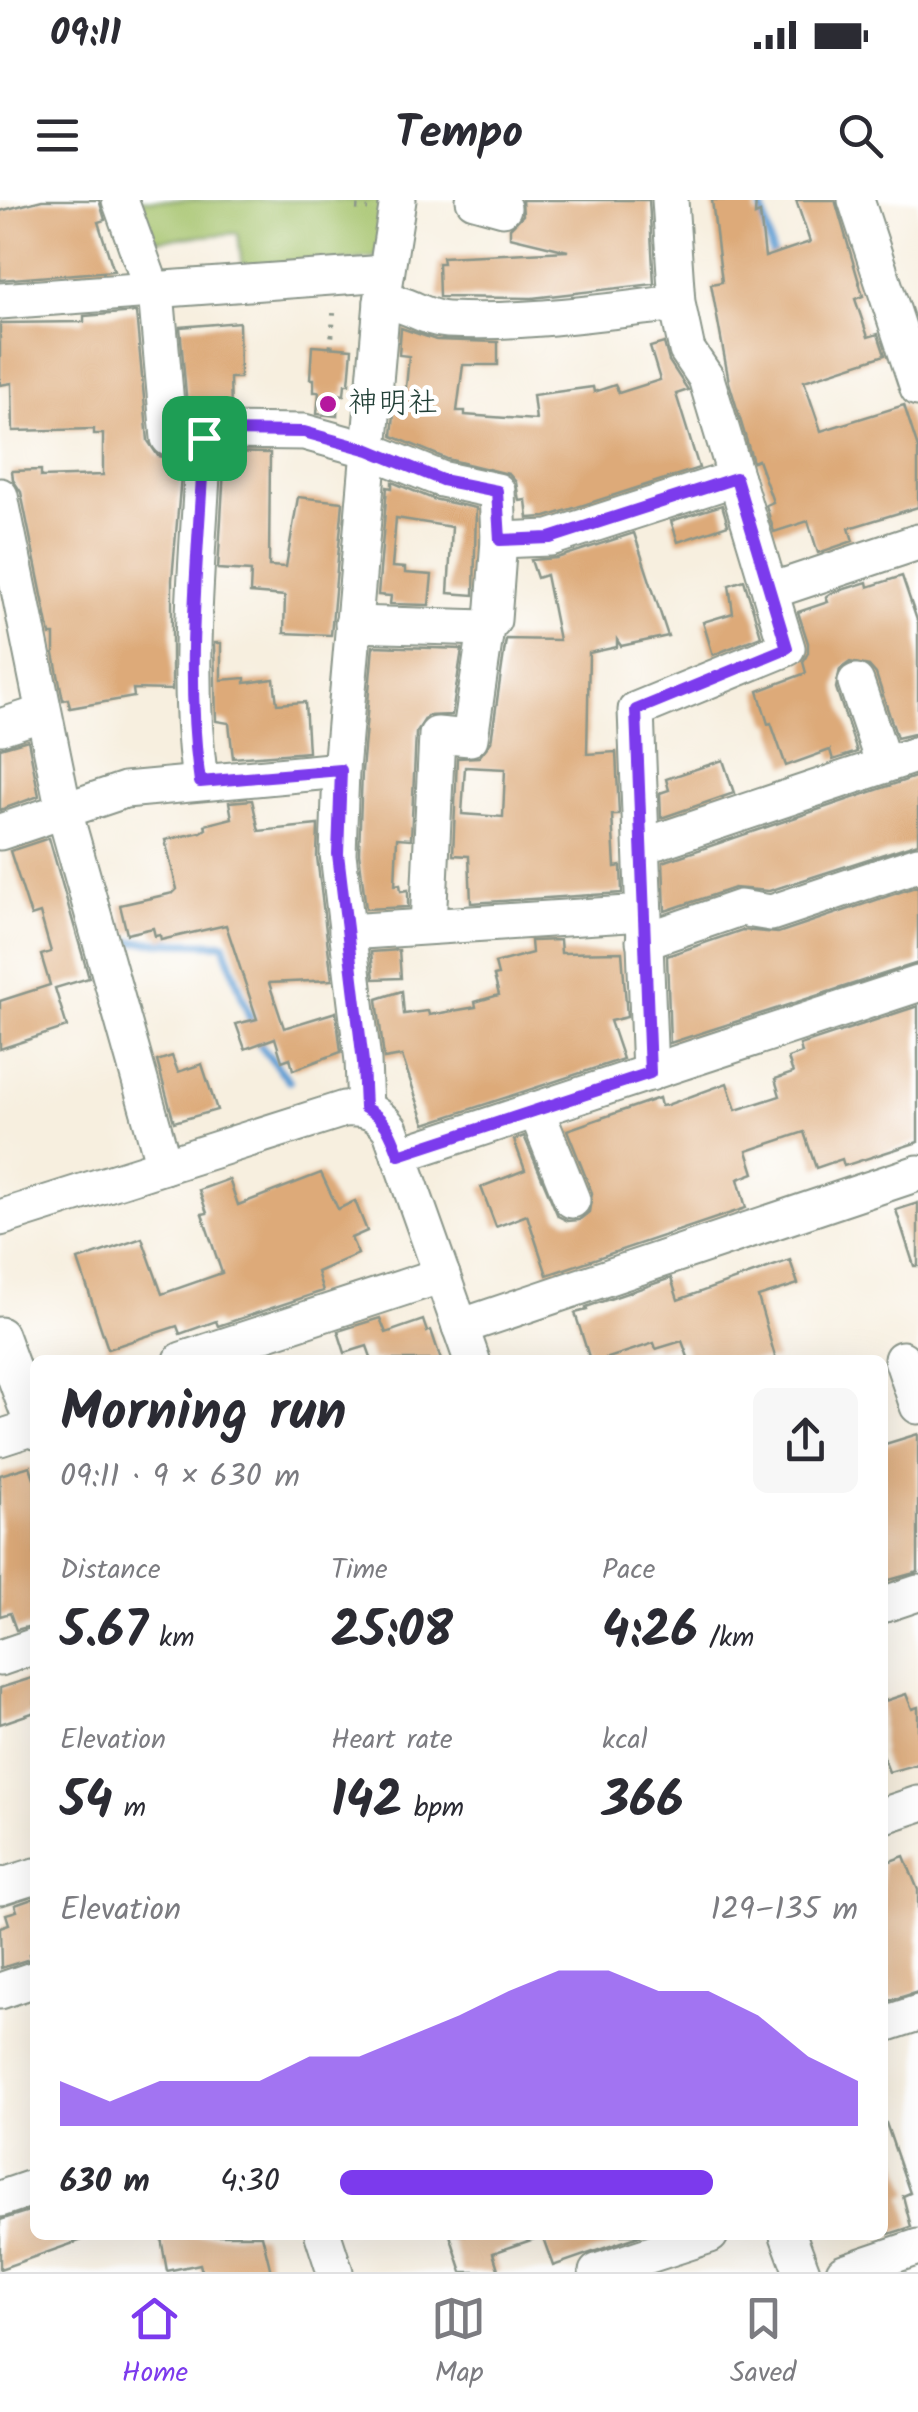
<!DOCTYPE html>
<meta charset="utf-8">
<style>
:root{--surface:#fff;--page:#f7f7f7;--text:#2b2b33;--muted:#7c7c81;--line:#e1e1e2;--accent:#7c3aed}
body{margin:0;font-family:Kalam,"Klee One",sans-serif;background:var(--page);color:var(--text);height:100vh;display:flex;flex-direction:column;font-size:38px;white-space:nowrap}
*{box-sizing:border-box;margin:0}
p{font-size:32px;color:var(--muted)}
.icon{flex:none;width:55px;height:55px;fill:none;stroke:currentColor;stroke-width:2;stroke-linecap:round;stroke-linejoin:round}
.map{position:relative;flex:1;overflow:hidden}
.details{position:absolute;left:30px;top:1155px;width:858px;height:885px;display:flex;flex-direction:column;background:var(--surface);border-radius:15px;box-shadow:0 10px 40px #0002}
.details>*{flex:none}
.pin{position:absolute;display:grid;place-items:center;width:85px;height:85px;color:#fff;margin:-42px;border-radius:20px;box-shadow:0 5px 15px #0006}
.round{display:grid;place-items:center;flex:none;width:105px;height:105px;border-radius:15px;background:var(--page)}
.head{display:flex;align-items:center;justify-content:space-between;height:170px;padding:0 30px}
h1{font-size:55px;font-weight:800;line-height:75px}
.figures{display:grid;grid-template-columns:repeat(3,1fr);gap:15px;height:170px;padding:10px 30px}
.figures div{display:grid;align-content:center}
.figures b{font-size:50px;font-weight:800}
.figures small{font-size:28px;font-weight:400}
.figures p{font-size:28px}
.chart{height:280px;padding:20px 30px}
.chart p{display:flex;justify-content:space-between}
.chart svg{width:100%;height:180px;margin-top:10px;fill:var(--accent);opacity:.7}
ul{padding:0 30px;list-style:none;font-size:32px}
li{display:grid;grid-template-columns:160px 120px 1fr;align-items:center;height:75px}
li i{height:25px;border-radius:12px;background:var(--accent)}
.status{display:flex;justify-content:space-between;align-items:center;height:70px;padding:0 50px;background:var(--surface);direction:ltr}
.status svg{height:28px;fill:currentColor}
header{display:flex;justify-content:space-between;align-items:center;height:130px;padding:0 30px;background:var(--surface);font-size:45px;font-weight:800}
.tabs{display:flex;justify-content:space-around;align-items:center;height:140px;border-top:2px solid var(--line);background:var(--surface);font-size:28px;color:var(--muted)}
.tabs a{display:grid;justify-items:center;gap:5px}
.tabs .selected{color:var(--accent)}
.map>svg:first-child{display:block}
.green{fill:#a4c26a;stroke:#62804f;stroke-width:2.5}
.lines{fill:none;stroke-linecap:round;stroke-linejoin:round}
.stream{stroke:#619fd3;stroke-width:8}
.building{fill:#ddaa79;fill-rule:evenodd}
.minor-casing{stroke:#8b968a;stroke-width:39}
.path{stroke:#8b968a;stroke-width:5;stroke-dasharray:2.5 8;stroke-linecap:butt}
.minor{stroke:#fff;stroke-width:35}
.route-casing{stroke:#fff;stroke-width:20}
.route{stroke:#7c3aed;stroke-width:12}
.poi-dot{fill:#b5179e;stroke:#fff;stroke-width:4}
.labels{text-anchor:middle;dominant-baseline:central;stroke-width:9;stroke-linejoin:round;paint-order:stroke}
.poi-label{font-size:30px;fill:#1f3d34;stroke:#fff;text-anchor:start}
</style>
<div class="status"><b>09:11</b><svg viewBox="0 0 49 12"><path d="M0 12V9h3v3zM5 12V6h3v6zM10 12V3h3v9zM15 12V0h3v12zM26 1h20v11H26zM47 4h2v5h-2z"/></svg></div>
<header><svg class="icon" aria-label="menu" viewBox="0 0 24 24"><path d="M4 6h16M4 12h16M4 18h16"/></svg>Tempo<svg class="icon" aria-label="search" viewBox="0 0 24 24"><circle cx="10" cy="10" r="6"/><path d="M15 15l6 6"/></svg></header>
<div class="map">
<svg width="918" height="2072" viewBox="0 0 918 2072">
<rect width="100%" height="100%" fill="#fff"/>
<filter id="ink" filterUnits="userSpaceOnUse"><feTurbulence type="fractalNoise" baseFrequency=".01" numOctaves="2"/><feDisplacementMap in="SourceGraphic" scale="20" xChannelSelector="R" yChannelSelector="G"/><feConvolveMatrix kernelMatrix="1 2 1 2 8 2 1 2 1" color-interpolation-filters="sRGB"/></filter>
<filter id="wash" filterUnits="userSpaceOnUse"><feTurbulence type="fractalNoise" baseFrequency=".0048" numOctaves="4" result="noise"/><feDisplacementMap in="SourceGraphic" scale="40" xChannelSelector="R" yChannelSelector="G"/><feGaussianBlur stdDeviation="2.25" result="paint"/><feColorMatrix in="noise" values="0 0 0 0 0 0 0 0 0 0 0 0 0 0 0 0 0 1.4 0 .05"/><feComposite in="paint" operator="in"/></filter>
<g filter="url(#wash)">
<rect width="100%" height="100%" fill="#f7efdf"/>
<polygon class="green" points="130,0 386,0 377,57 243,76 238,33 144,41"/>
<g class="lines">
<g class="stream">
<polyline points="763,0 762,9 774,60"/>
<polyline points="111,741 224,744 259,844 289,881"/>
</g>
</g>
<g id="blocks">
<g class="building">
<polygon points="42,0 99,0 105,20 98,22 114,71 0,80 0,11"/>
<polygon points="522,0 649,0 654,84 532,98 439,97 438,63 443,63 442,57 568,51 510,37 510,28 523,15"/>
<polygon points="712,0 756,0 755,15 760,13 765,57 810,42 796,0 835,0 863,96 855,99 868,137 878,134 885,155 804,181 821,231 904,205 918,248 918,307 849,328 853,341 818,353 808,321 774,332 766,305 773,302 758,260 753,262 729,182 711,84 722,82"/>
<polygon points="136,112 148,241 158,256 172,259 170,275 181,276 172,380 172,490 133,489 134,497 70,508 68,499 63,500 54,454 54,435 50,435 21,292 13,280 12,271 41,270 41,277 103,275 103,234 94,234 94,229 13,231 12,183 0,185 0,123 84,122 84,116"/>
<polygon points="239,122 240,178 230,178 231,210 215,210 188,217 180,127"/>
<polygon points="401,128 436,140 498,142 498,165 463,165 457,211 465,211 465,215 536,220 533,195 593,187 594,192 615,185 619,193 660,180 650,147 664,143 669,161 688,190 676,194 699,268 546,317 528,318 526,300 519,301 516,282 509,274 447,259 392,236 395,202 405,198 409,156 399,155"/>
<polygon points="312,146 352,149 349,184 345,184 344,195 338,194 337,216 317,214 319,192 314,192 314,179 310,179"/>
<polygon points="225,252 270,253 269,366 286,367 298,297 343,302 331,435 284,433 285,396 250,393 251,371 218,369"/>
<polygon points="392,282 433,299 476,308 474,395 448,393 452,327 396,318 392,367 405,368 405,373 432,375 429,405 390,404 391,396 378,395 387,287 392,288"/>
<polygon points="722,305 728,325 678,342 671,321"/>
<path d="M634,333L668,436L621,446L617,440V447L589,453L587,554L616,552L619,615H612L615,667L621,666L622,693L471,703L469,656L453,655L457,558L479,557L491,542L506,439L559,440L546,375L537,378L531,360L557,358ZM465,567L505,569L503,617L462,614Z"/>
<polygon points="902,376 918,423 918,533 897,538 876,474 869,466 850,462 840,469 836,488 857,552 833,560 830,550 786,566 771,523 768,524 758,491 806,473 803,462 808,453 808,443 798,412 828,402 826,397 832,393 867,382 868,387"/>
<polygon points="744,380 761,436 713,455 703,422 733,413 729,385"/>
<polygon points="214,443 221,443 221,480 245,478 245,483 274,479 277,504 305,502 308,552 233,558 229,523 216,521"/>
<polygon points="373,446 462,449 452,515 427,516 416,533 411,639 397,638 395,685 400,684 401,691 408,690 408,707 366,709 359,653 362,571"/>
<polygon points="28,540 39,596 0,610 0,548"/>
<polygon points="723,560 734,593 661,618 660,593 669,590 666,579"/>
<polygon points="918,576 918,643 769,691 734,688 665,711 663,662"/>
<polygon points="252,600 259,631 318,625 317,657 332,780 269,783 284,828 336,812 341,852 293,870 290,858 282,861 275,838 245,849 236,824 257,819 226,725 161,740 160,735 155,736 153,728 127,734 120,705 173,693 177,689 165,640 201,632 206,629 205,625 232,618 229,602"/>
<polygon points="49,638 89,778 55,788 67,827 0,849 0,801 50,785 41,755 51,752 40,713 31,716 10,651"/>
<polygon points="918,686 918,763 670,843 667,756 742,730 778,733"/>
<polygon points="560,740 561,753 622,752 627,817 610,821 623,859 425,924 402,856 384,859 377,799 402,791 404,814 428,811 429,815 476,807 475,802 499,795 494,776 498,775 495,763 532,753 531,741"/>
<polygon points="399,750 401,778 374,779 371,752"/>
<polygon points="918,806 918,942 844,966 842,959 816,968 804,932 747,951 754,973 738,979 746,1008 547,1075 527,1015 496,1027 481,987 525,970 514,940 524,936 558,1016 568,1021 579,1020 589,1012 592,993 567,930 659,898 661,906 667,905 727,883 736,910 780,896 775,879 793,873 788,858 802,853 800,845"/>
<polygon points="172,856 178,872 202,864 217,910 174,922 157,861"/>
<polygon points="321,973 338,1009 355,1001 367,1031 351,1038 358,1054 317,1072 323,1091 218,1126 216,1121 180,1134 177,1126 108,1149 78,1060 142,1038 162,1094 222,1073 202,1014 207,1013 199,990 229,979 238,1005"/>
<polygon points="918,1003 918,1066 914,1066 896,1010"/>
<polygon points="790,1060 798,1084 758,1097 776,1160 689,1160 682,1141 656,1149 654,1143 602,1160 590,1160 575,1113 587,1110 586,1107 671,1078 678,1100"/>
<polygon points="380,1118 386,1133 423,1120 427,1132 431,1130 441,1160 372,1160 367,1146 345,1153 338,1131"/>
<polygon points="918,1234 918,1372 882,1382 882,1245"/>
<polygon points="30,1266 35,1281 35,1425 16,1430 10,1413 0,1416 0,1275"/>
<polygon points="35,1477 35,1512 0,1524 0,1488"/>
<polygon points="906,1494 912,1509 918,1507 918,1564 889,1572 882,1554 882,1502"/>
<polygon points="904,1656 918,1690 918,1792 885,1802 882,1793 882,1664"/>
<polygon points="35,1698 35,1753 29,1754 30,1759 1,1768 0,1727 9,1724 6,1714 17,1711 15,1705"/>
<polygon points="882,1923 886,1923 910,1993 903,1996 911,2027 889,2034 882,2015"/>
<polygon points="35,2009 35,2035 87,2035 88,2038 0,2069 0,2020"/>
<polygon points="174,2035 262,2035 271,2072 202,2072 200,2064 167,2071 161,2038"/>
<polygon points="450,2035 534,2035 534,2039 493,2053 499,2072 462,2072"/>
<polygon points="542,2035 642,2035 553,2066"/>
</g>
</g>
</g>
<g filter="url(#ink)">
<use href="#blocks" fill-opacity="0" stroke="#8b968a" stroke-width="2.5"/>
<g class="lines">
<g class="minor-casing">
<g id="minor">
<polyline points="120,0 157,103 169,238 204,238 216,231 304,232 369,250 441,279 497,291 499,340 493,420 486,428 470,538 437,535 428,726"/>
<polyline points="474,0 503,8"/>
<polyline points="856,0 918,188"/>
<polyline points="0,101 386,73"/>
<path d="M382,102C406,101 424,119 447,120C524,124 601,112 677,103"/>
<polyline points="0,296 64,611 164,966"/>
<polyline points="499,340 550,338 736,278"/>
<polyline points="771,391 918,342"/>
<polyline points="353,424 486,428"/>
<polyline points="856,482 884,565"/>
<polyline points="0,527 43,513"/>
<path d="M200,581C184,468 199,352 204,238"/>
<polyline points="0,632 125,590 341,570"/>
<polyline points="642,643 659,641 918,554"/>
<polyline points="347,732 643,713"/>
<polyline points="644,741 740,708 771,713 918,664"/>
<polyline points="650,873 636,510 787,448 706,178 687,150 677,103 670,0"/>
<polyline points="365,908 363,861 338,654 341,570 382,102 398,0"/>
<polyline points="536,910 572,1000"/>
<polyline points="399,955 918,784"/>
<path d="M0,1018L344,909C366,908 376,911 390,929L472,1160"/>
<polyline points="460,1127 918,973"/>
<polyline points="0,1135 35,1231"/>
<polyline points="902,1159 918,1206"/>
<polyline points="182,1160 442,1075"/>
<polyline points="0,1238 34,1227"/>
<polyline points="882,1405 918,1393"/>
<polyline points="0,1458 35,1446"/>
<polyline points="882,1616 918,1604"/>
<polyline points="0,1687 35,1676"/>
<polyline points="0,1791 35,1779"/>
<polyline points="882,1825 918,1813"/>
<polyline points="0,1999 35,1987"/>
<polyline points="323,2035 335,2072"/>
<polyline points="788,2035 802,2072"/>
<polyline points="597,2072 710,2035"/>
<polyline points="844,2072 918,2047"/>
</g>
</g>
<g class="path">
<polyline points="356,8 368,9"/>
<polyline points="331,147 334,108"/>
</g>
<use href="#minor" class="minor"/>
</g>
</g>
<g class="lines" filter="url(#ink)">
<g class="route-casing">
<path id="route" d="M216,231L304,232L369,250L442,280L497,291L500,340L550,338L736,278L787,448L636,510L650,873L399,955C391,933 386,919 365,908L363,862L338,654L341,570L200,582C184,468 199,352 204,238Z"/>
</g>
<use href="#route" class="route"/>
</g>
<circle class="poi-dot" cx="328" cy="204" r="10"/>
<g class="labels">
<g class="poi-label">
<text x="348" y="204">神明社</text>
</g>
</g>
</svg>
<div class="pin" style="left:204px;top:238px;background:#1e9e55"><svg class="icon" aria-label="arrive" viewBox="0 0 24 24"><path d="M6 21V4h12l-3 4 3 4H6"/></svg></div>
<section class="details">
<div class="head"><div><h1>Morning run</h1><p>09:11 · 9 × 630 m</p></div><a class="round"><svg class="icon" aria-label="share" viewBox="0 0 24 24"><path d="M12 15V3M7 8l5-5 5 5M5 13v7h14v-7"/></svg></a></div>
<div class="figures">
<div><p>Distance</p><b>5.67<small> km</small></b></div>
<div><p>Time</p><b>25:08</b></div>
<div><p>Pace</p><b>4:26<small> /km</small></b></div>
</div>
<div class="figures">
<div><p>Elevation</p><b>54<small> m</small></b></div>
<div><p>Heart rate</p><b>142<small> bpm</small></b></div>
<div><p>kcal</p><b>366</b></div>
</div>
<div class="chart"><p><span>Elevation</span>129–135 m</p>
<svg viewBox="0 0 160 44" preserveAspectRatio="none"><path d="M0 44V33L10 38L20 33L30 33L40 33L50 27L60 27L70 22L80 17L90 11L100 6L110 6L120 11L130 11L140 17L150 27L160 33V44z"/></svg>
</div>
<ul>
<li><b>630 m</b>4:30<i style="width:72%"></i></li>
</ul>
</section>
</div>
<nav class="tabs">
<a class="selected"><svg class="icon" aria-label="home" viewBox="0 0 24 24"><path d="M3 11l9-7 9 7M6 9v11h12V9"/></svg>Home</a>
<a><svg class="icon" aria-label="map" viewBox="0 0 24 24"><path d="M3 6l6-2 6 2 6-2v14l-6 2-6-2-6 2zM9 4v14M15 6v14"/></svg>Map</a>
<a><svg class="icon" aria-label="saved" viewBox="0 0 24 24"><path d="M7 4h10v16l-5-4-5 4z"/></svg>Saved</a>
</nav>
